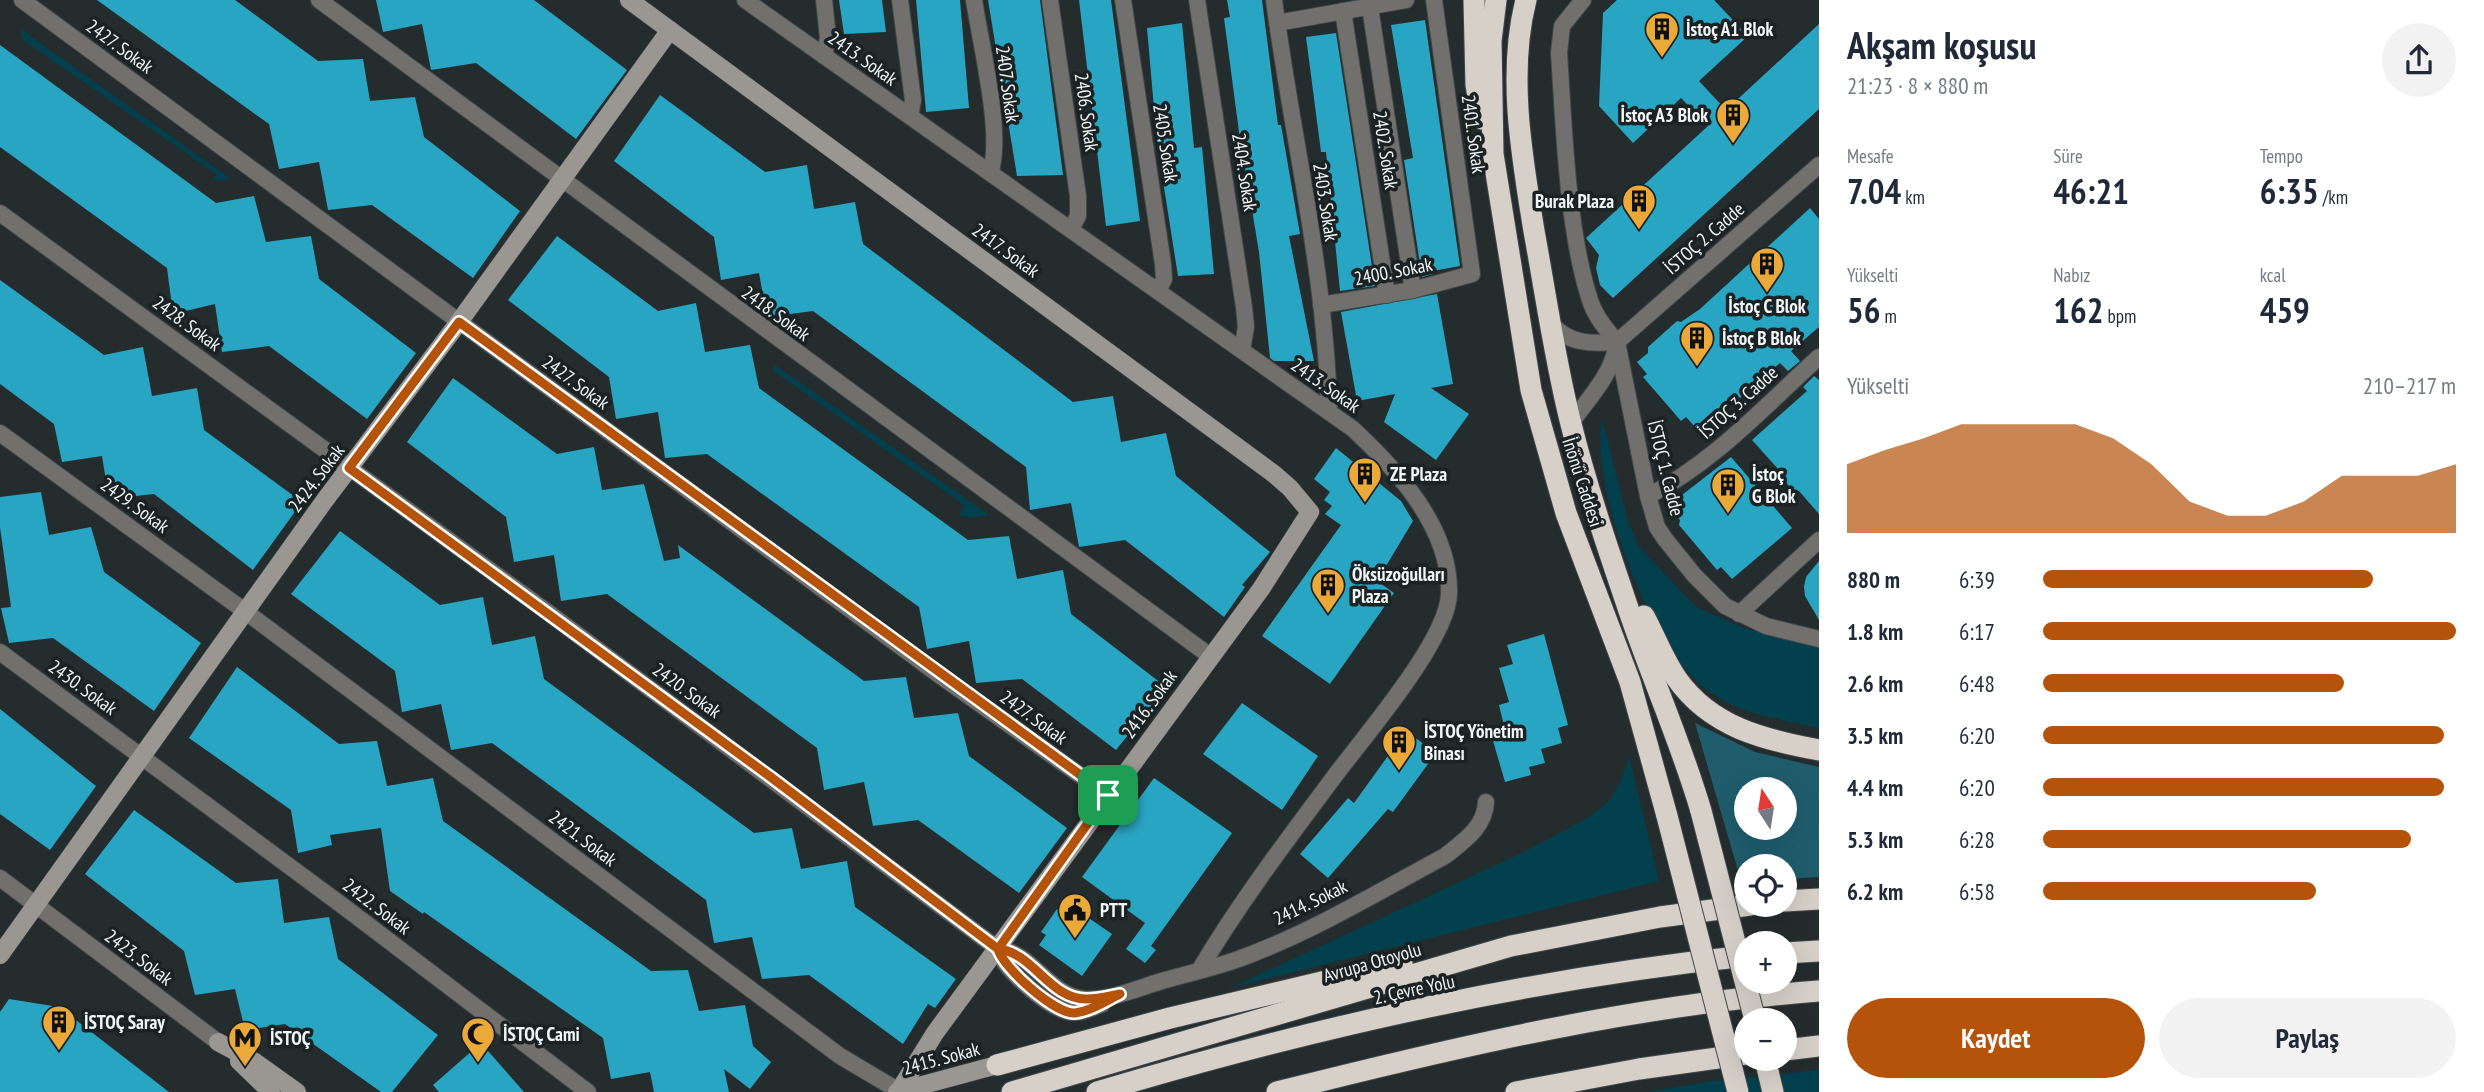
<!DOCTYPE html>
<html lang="tr">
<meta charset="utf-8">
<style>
:root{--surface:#fff;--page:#f2f2f3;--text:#1f2937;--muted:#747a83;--accent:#b45309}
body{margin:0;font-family:"PT Sans Narrow",sans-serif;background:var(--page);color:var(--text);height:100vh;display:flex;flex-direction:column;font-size:26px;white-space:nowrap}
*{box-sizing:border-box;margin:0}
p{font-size:23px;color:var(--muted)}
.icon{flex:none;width:38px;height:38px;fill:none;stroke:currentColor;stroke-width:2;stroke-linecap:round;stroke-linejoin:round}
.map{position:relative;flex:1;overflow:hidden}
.panel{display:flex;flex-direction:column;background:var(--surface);width:665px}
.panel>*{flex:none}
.needle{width:46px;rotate:348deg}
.tools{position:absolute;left:1734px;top:777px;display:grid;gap:14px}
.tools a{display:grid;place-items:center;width:63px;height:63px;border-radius:50%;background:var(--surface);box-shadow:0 7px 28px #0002;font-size:35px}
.pin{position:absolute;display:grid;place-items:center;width:60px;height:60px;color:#fff;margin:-30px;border-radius:14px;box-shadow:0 4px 10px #0006}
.round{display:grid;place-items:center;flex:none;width:74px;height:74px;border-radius:37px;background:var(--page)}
.head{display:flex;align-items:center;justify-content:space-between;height:119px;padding:0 28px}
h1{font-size:38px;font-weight:700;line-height:52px}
.stats{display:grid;grid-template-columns:repeat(3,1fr);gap:10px;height:119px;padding:7px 28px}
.stats div{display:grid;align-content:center}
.stats b{font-size:35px;font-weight:700}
.stats small{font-size:19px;font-weight:400}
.stats p{font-size:19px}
.chart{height:196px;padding:14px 28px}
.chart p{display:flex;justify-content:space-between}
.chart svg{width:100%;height:126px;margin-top:7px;fill:var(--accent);opacity:.7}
.button{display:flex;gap:14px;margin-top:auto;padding:14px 28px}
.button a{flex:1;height:80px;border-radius:42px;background:var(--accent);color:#fff;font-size:28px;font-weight:700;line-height:80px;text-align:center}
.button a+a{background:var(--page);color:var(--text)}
ul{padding:0 28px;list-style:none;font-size:23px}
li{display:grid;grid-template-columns:112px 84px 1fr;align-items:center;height:52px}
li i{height:18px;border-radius:9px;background:var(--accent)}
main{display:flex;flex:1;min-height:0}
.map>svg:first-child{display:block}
.green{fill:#03404e}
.forest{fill:#1f5d6d;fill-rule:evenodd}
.building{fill:#27a5c2}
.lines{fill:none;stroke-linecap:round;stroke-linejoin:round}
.street-casing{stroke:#41484a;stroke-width:18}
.secondary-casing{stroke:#41484a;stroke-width:19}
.highway-casing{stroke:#41484a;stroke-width:23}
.street{stroke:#72706d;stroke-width:16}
.secondary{stroke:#9a9792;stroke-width:18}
.highway{stroke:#d6d0c9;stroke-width:21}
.highway-bridge-casing{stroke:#41484a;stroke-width:23;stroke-linecap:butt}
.highway-bridge{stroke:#d6d0c9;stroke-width:21}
.route-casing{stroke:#fff;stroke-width:14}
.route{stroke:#b45309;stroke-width:9}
.labels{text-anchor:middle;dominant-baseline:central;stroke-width:7;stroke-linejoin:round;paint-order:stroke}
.poi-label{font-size:19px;font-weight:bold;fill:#f1f6f7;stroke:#1b2224;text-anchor:start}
.street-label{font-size:19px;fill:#f1f6f7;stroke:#1b2224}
</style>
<main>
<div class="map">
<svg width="1819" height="1092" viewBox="0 0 1819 1092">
<rect width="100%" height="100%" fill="#242c2e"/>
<g class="green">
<polygon points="19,28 231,179 213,181 216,174 23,40"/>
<polygon points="775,365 989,515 970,518 960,515 964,505 772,370"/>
<path d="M1602,419L1629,524L1639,547L1696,607L1746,629L1819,648V728C1781,719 1741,715 1708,691C1650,647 1590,490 1602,419Z"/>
<path d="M1629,756L1659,881L1230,988L1524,852C1547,838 1585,823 1604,805C1618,792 1624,773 1629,756Z"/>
<polygon points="1819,1070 1819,1092 1648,1092 1712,1081"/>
</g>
<path class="forest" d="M1695,723L1755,752L1819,767V877L1785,879V866H1746V881H1741ZM1746,789H1785V828H1746Z"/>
<g class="building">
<polygon points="97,0 235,0 318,61 363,59 370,101 415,97 424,137 520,211 473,278 372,205 328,210 319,162 279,169 269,124"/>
<polygon points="376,0 534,0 627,70 576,139 476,63 431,70 422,24 383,32"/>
<polygon points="839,0 882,0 886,32 844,34"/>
<polygon points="916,0 960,0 969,108 926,112"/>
<polygon points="988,0 1040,0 1063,175 1017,176"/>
<polygon points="1079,0 1111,0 1140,221 1106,226"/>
<polygon points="1227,0 1262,0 1278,125 1281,125 1300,234 1289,236 1314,361 1274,361 1270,358 1259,252 1239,132 1224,18 1230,17"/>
<polygon points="1617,0 1714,0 1748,36 1699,81 1726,110 1819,24 1819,109 1613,298 1600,285 1596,268 1599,255 1586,238 1708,126 1681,98 1633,143 1599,106 1603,13"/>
<polygon points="1425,20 1460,266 1433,271 1433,274 1422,277 1404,160 1413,158 1391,25"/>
<polygon points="1182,23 1194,148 1202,147 1214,274 1178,276 1157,143 1147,28"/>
<polygon points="1336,33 1375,286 1340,291 1326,152 1321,152 1306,37"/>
<polygon points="0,45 216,203 254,196 266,242 311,236 319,279 416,353 367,419 269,346 222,352 215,304 173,314 167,268 0,147"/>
<polygon points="660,95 765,172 807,165 814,209 855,202 863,244 1073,402 1113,396 1121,442 1166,433 1176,476 1270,552 1242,585 1245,587 1224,617 1125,540 1079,547 1071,503 1030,510 1026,467 813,311 767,317 759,273 721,280 714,237 614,161"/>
<polygon points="1810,208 1819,219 1819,327 1791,351 1800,361 1788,371 1780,363 1740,398 1736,394 1696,428 1686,417 1681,421 1643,377 1647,374 1637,362 1648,353 1648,347 1677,321 1681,322 1700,309"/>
<polygon points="557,236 658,311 696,303 705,352 750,345 759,388 968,540 1009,536 1017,579 1063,570 1071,614 1170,690 1148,718 1144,715 1116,750 1022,679 976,683 969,641 927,649 919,607 707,454 665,458 658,412 616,419 609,377 508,300"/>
<polygon points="0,280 104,355 143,347 152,396 197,388 204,430 302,502 253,570 154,494 109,499 102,456 62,462 54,424 0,384"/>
<polygon points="1437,294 1453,384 1431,388 1469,414 1436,460 1384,422 1395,394 1357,401 1341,312"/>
<polygon points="1814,376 1819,380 1819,514 1799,491 1792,492 1779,470 1752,440 1807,391 1803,387"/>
<polygon points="453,378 557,454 594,447 602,490 644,484 664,561 680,558 678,545 864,681 906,677 914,718 958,713 969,756 1067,828 1019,893 918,820 873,826 864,782 824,790 817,748 607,594 561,601 554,555 514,562 506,517 407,442"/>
<polygon points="1336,448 1401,501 1413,521 1377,581 1394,593 1330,684 1262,636 1341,525 1325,514 1332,506 1324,500 1330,492 1314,479"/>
<polygon points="1731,457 1792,528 1732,579 1721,567 1717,570 1679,525 1680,520 1671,510 1683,501 1682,495"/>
<polygon points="41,492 49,535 91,527 104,572 201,643 154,711 53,638 9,643 1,608 11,607 0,527 0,497"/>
<polygon points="340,531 440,605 483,597 492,645 535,636 544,679 754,833 792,828 801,869 847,861 855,907 956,979 935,1008 928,1004 903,1044 809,975 762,979 752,937 714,943 706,900 492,743 451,750 441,704 402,712 395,671 291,594"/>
<polygon points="1819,561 1819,620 1805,596 1804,587 1806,577"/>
<polygon points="1544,634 1568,725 1558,728 1562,743 1541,749 1545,763 1529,767 1531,775 1505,782 1491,734 1505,730 1499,705 1509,702 1499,668 1513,664 1507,645"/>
<polygon points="237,667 339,744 377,741 387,786 433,778 443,821 651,971 688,970 699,1011 745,1005 753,1046 771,1062 750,1089 724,1069 729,1092 654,1092 650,1072 611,1079 603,1038 424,912 423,914 390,891 381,828 330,835 332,845 298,853 291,810 189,738"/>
<polygon points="1242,703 1318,756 1282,810 1203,754"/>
<polygon points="0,709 96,786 50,850 0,814"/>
<polygon points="1406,731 1436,753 1393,812 1388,809 1328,878 1300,854 1348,798 1354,803"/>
<polygon points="1154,778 1232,833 1151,946 1156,950 1145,963 1126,949 1145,923 1082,877"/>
<polygon points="134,810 236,883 278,879 284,923 329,917 338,959 438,1035 392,1092 381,1092 285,1024 245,1030 235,989 195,995 184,951 85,874"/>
<polygon points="1070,905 1112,934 1082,976 1039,945 1046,935 1041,932 1057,909 1064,914"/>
<polygon points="9,999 59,1007 169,1092 0,1092 0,1012"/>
<polygon points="481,1043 524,1092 439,1092 433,1085"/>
</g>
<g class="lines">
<g class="street-casing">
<g id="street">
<polyline points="22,0 942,677 1108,795"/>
<polyline points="319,0 1210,656"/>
<path d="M745,0L1353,429C1397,470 1451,528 1449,594C1448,640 1363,738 1334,777C1287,840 1240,902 1200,969"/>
<polyline points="900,0 913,100 910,116"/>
<path d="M974,0C980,41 1004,138 990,173"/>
<polyline points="1050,0 1078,196 1078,216 1071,229"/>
<polyline points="1123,0 1163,264 1164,279 1158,291"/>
<polyline points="1197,0 1244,307 1246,327 1242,350"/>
<path d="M1274,0C1292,137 1326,273 1329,412"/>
<path d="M1583,0L1562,26L1559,53C1564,127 1567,227 1589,297C1594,315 1605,328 1617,342L1648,496L1657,527L1665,539L1694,575L1725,606L1766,626L1819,639"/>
<polyline points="1370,7 1413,290"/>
<polyline points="1343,11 1387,295"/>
<polyline points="1277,23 1406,0"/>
<polyline points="824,56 828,38 824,0"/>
<path d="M0,213L550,614L998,949C1032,952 1049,996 1084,999C1109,1001 1138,988 1162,981C1189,973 1218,967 1244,957C1314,931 1380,891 1445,856C1464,841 1485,827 1486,802"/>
<polyline points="1321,305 1413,290 1472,274 1434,0"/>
<path d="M1550,322C1567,344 1590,344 1617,342"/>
<polyline points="1617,342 1819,165"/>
<path d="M1571,423C1588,399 1610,377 1616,348"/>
<polyline points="0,433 246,612 840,1056 899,1091"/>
<path d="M1648,496C1713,463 1765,406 1819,357"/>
<polyline points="1739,614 1819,540"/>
<polyline points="0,652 343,906 588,1092"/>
<polyline points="0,878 218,1042"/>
<path d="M998,949C1003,969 1050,1010 1071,1012C1080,1014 1094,1007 1102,1004"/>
</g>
</g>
<g class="secondary-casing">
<g id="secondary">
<polyline points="629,0 1274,474 1290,488 1310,512 1261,589 935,1033 899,1091"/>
<polyline points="0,955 325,500 459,322 670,30"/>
<polyline points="218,1042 255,1062 297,1092"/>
<polyline points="239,1061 271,1092"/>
<polyline points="897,1092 997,1065"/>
</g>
</g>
<g class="highway-casing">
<g id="highway">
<polyline points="1474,0 1476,85 1482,119"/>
<polyline points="1496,0 1491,41 1493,154 1531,390 1566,513 1630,682 1667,816"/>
<path d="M1526,0C1507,74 1522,157 1534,231C1546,296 1555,361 1571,424C1586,484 1606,543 1626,602C1649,672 1680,739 1701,811"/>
<path d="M1644,616C1655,636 1663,659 1677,679C1711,727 1764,740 1819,750"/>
<polyline points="1785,901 1819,899"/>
<polyline points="1785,953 1819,951"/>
<polyline points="1785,1050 1819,1046"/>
<polyline points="1765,1059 1773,1092"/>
<polyline points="997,1065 1170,1018 1402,963"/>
<polyline points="1012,1092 1511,946 1660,917 1750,905"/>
<path d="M1097,1092C1308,1029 1527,979 1746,956"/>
<path d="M1277,1092C1456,1047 1634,1005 1819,991"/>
<polyline points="1516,1092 1639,1069 1746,1054"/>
</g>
</g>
<use href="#street" class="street"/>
<use href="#secondary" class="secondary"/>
<use href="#highway" class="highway"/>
<g class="highway-bridge-casing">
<g id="highway-bridge">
<polyline points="1701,811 1755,1020"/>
<polyline points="1667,816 1738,1092"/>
</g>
</g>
<use href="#highway-bridge" class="highway-bridge"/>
</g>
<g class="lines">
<g class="route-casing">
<path id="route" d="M1108,795L459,322L349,468L772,778L998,949C1033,952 1050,1000 1087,999C1098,999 1109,996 1120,994C1106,1001 1091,1011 1075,1013C1055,1014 1003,968 998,949L1108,795"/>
</g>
<use href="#route" class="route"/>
</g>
<defs>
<g id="building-pin" transform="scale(1.75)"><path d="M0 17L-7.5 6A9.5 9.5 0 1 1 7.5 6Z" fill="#eba939" stroke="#1b2224"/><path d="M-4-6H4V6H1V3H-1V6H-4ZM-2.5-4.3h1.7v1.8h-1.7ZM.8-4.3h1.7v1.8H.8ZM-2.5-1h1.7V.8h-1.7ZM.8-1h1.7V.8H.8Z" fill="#111"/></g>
<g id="civic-pin" transform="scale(1.75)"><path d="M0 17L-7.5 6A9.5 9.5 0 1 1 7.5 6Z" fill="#eba939" stroke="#1b2224"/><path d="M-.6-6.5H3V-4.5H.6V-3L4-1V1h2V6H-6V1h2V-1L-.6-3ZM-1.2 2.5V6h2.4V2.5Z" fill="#111"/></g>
<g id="mosque-pin" transform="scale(1.75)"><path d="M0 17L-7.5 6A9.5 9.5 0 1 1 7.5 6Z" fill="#eba939" stroke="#1b2224"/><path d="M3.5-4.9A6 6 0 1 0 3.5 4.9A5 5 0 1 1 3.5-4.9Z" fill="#111"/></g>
<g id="metro-pin" transform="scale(1.75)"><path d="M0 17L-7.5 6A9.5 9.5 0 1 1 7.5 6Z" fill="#eba939" stroke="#1b2224"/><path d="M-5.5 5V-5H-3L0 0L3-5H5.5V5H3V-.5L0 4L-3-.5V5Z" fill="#111"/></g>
</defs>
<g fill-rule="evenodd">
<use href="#building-pin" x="1662" y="29"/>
<use href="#building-pin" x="1733" y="115"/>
<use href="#building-pin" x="1639" y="201"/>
<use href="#building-pin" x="1767" y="264"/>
<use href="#building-pin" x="1697" y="338"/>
<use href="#building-pin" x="1365" y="474"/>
<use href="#building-pin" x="1728" y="485"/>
<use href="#building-pin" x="1328" y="585"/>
<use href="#building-pin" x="1399" y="742"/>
<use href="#civic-pin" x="1075" y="910"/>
<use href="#building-pin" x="59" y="1022"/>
<use href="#mosque-pin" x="478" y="1034"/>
<use href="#metro-pin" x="245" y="1038"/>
</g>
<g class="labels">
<g class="poi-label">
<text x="1686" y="29">İstoç A1 Blok</text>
<text x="1708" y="115" text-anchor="end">İstoç A3 Blok</text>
<text x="1614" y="201" text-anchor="end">Burak Plaza</text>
<text x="1767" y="306" text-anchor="middle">İstoç C Blok</text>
<text x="1722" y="338">İstoç B Blok</text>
<text x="1390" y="474">ZE Plaza</text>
<text x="1752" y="474">İstoç<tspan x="1752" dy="22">G Blok</tspan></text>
<text x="1352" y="574">Öksüzoğulları<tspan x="1352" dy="22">Plaza</tspan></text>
<text x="1424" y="731">İSTOÇ Yönetim<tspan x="1424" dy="22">Binası</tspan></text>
<text x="1100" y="910">PTT</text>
<text x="84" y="1022">İSTOÇ Saray</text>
<text x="503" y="1034">İSTOÇ Cami</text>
<text x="270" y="1038">İSTOÇ</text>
</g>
<g class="street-label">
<text transform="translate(120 46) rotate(36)">2427. Sokak</text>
<text transform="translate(863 58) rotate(35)">2413. Sokak</text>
<text transform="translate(1008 84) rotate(82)">2407. Sokak</text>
<text transform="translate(1087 112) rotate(82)">2406. Sokak</text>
<text transform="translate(1474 134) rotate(82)">2401. Sokak</text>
<text transform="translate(1166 143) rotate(81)">2405. Sokak</text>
<text transform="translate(1386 150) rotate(81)">2402. Sokak</text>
<text transform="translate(1245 172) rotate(81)">2404. Sokak</text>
<text transform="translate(1326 202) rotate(81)">2403. Sokak</text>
<text transform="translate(1704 238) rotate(-41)">İSTOÇ 2. Cadde</text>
<text transform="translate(1006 250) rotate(36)">2417. Sokak</text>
<text transform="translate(1393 271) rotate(-11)">2400. Sokak</text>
<text transform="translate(776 313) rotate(36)">2418. Sokak</text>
<text transform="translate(187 323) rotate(36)">2428. Sokak</text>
<text transform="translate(576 382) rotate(36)">2427. Sokak</text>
<text transform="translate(1326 385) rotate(35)">2413. Sokak</text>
<text transform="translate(1738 402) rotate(-42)">İSTOÇ 3. Cadde</text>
<text transform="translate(1666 468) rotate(76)">İSTOÇ 1. Cadde</text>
<text transform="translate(316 478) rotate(-53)">2424. Sokak</text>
<text transform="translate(1583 482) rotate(72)">İnönü Caddesi</text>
<text transform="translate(135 505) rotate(36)">2429. Sokak</text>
<text transform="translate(83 687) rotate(36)">2430. Sokak</text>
<text transform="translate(687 690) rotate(36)">2420. Sokak</text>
<text transform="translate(1149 704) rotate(-54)">2416. Sokak</text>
<text transform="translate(1034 717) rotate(36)">2427. Sokak</text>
<text transform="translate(583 838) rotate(37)">2421. Sokak</text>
<text transform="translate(1310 902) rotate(-26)">2414. Sokak</text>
<text transform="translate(377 906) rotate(37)">2422. Sokak</text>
<text transform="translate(139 957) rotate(37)">2423. Sokak</text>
<text transform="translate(1372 962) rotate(-16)">Avrupa Otoyolu</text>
<text transform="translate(1414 989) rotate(-12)">2. Çevre Yolu</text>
<text transform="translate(941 1058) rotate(-15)">2415. Sokak</text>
</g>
</g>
</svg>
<div class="tools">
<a><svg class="needle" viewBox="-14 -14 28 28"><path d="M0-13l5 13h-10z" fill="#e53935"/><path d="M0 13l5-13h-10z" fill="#747a83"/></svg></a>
<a><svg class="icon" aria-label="locate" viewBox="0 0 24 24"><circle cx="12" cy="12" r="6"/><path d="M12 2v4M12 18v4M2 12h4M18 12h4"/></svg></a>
<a>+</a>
<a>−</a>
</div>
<div class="pin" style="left:1108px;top:795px;background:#1e9e55"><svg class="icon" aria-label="arrive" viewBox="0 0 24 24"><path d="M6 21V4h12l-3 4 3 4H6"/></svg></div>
</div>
<section class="panel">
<div class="head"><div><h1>Akşam koşusu</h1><p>21:23 · 8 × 880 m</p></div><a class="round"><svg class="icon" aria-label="share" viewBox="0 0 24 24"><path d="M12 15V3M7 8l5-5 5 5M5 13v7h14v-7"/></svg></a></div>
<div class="stats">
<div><p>Mesafe</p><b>7.04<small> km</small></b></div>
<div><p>Süre</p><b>46:21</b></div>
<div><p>Tempo</p><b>6:35<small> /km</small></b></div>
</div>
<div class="stats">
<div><p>Yükselti</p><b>56<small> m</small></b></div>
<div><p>Nabız</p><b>162<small> bpm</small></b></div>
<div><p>kcal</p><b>459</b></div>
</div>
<div class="chart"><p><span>Yükselti</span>210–217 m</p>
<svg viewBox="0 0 160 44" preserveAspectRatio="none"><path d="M0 44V20L10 15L20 11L30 6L40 6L50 6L60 6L70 11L80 20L90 33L100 38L110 38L120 33L130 24L140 24L150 24L160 20V44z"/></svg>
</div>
<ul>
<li><b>880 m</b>6:39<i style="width:80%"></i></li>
<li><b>1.8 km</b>6:17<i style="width:100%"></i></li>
<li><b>2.6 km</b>6:48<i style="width:73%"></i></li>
<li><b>3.5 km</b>6:20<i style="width:97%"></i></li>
<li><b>4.4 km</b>6:20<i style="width:97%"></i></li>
<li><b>5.3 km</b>6:28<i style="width:89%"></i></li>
<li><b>6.2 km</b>6:58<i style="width:66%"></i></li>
</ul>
<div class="button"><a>Kaydet</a><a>Paylaş</a></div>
</section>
</main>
